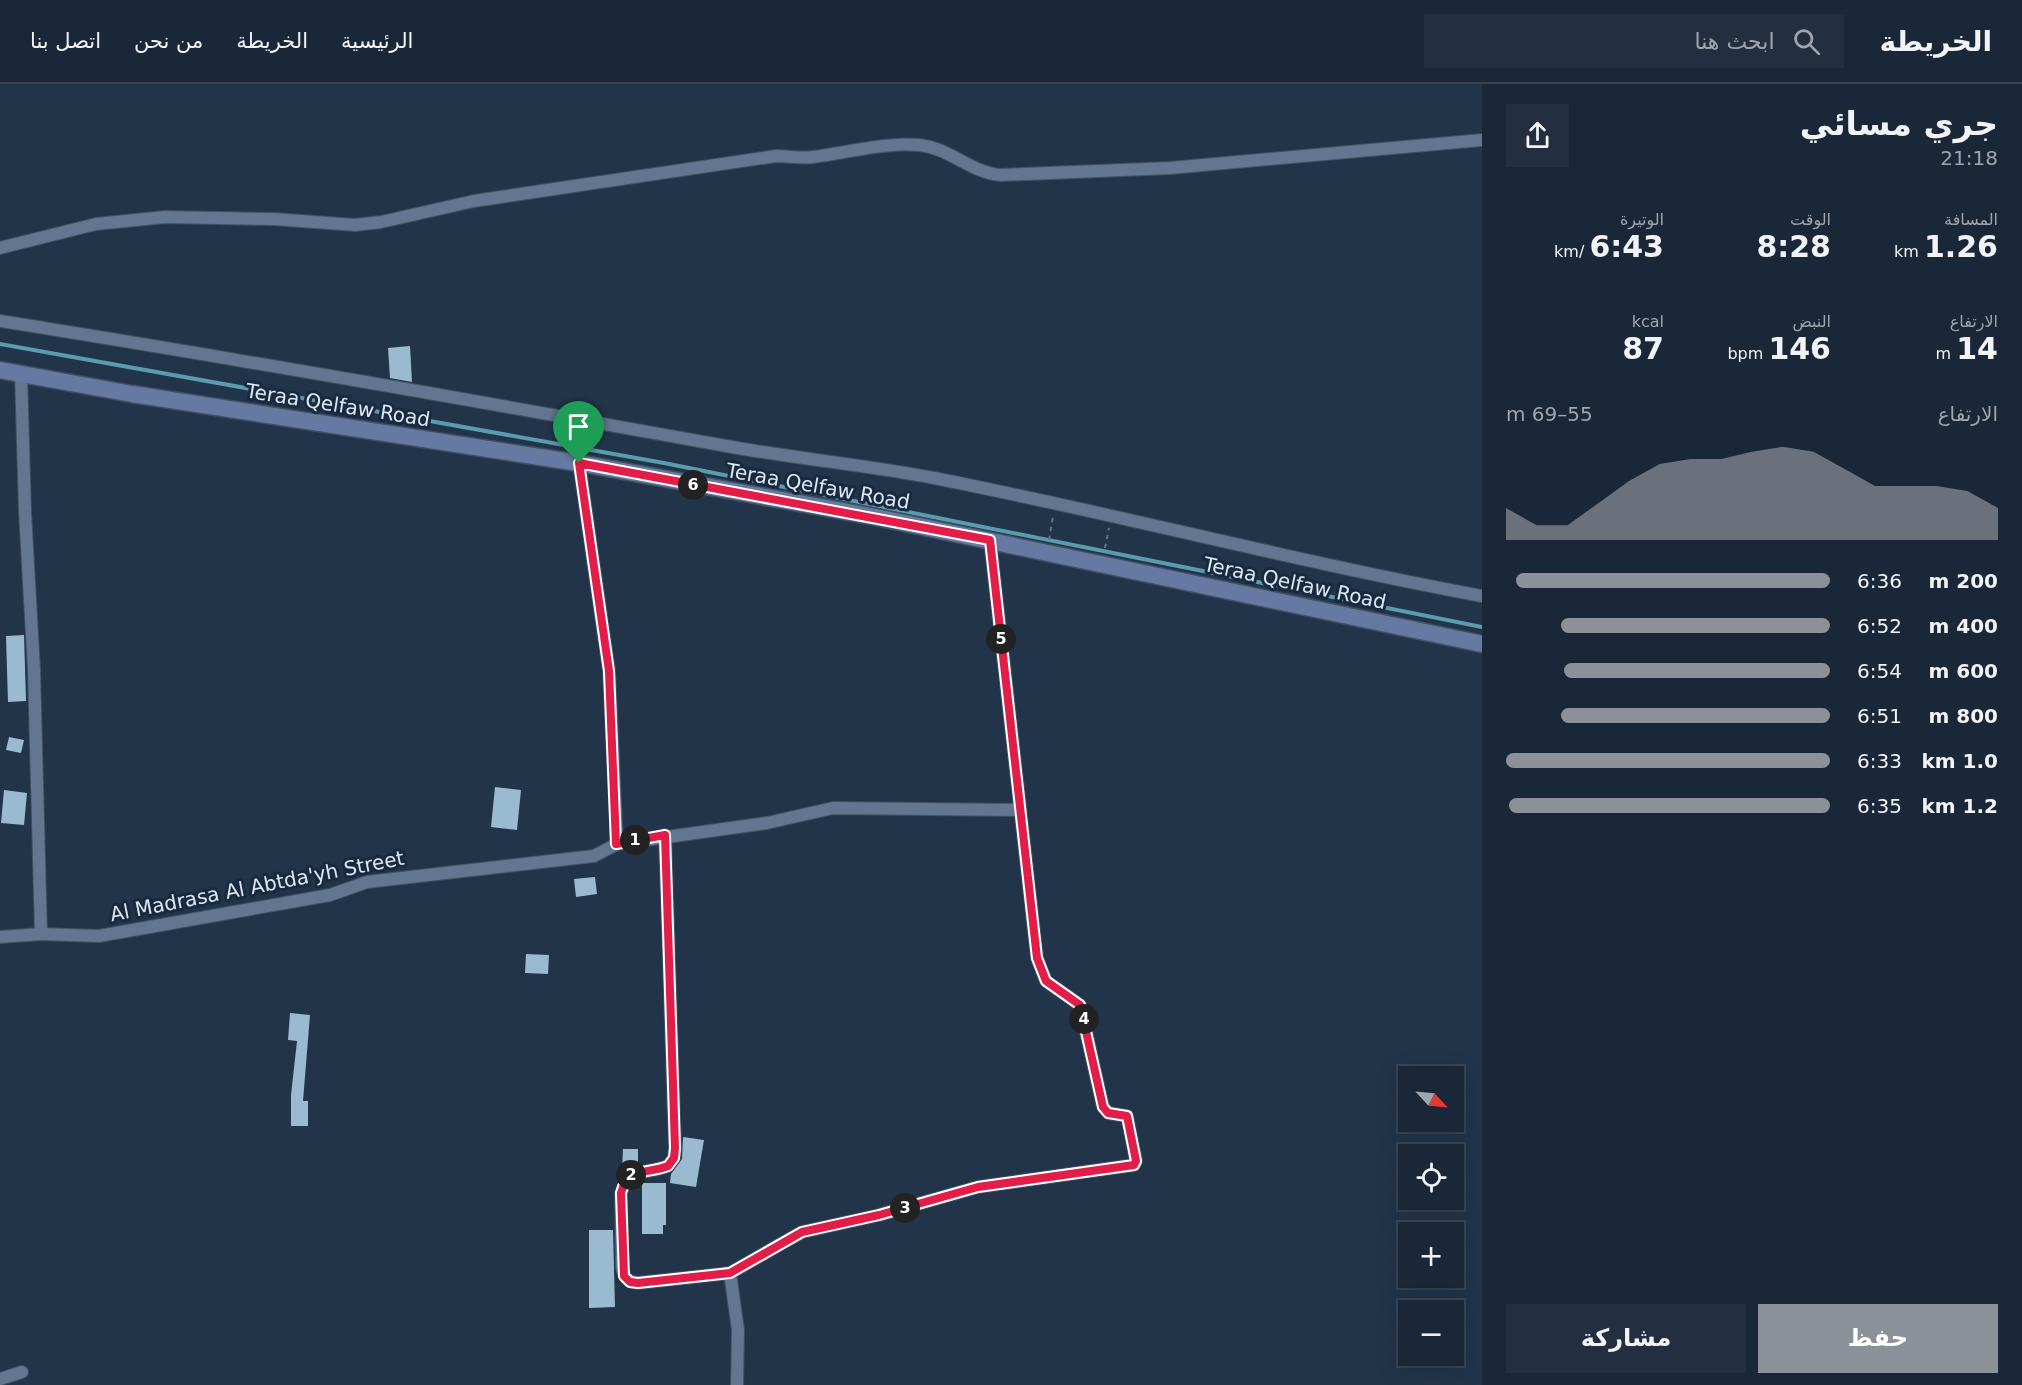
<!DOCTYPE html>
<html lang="ar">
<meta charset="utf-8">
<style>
:root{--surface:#1a2738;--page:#232f40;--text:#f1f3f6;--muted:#9fa5ae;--line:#384453;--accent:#8c9099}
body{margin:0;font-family:"DejaVu Sans","Noto Naskh Arabic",sans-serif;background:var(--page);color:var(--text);direction:rtl;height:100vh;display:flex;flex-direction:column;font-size:22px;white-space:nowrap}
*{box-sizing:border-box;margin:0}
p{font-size:20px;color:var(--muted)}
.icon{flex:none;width:33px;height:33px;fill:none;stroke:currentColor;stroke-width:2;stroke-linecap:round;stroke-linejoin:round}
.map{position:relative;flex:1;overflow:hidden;direction:ltr}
.drawer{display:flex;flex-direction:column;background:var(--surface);width:540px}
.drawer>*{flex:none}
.needle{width:39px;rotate:116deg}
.controls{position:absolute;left:1398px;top:982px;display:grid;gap:12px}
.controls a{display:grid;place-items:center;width:66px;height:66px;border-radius:0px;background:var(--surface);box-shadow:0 6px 24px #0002,0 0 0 2px var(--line);font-size:30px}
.pin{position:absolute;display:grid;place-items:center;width:51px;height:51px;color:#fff;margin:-62px -26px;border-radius:50% 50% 50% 0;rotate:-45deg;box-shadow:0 0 6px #0007}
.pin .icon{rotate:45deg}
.km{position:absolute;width:30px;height:30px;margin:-15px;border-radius:50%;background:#222;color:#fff;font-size:16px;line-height:30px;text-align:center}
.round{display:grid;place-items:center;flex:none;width:63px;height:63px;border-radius:0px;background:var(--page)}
.head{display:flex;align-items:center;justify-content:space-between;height:102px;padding:0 24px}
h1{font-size:33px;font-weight:700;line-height:45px}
.metrics{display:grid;grid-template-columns:repeat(3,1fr);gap:9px;height:102px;padding:6px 24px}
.metrics div{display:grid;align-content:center}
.metrics b{font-size:30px;font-weight:700}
.metrics small{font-size:16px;font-weight:400}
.metrics p{font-size:16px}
.chart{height:168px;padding:12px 24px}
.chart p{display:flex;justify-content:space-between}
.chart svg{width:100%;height:108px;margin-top:6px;fill:var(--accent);opacity:.7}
.action{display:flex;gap:12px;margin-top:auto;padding:12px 24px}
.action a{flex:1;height:69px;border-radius:0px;background:var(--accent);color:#fff;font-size:24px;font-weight:700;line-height:69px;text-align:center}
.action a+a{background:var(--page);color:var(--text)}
ul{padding:0 24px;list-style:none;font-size:20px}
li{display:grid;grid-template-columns:96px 72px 1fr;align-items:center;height:45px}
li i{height:15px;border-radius:8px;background:var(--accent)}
header{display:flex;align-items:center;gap:36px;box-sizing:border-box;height:84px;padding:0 30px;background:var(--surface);border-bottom:2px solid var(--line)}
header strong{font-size:28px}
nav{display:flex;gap:33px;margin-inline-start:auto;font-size:21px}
.search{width:420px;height:54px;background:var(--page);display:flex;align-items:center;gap:15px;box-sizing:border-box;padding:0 21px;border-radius:0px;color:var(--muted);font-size:22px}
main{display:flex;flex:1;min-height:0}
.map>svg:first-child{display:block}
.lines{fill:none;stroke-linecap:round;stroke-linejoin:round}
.stream{stroke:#5a9bac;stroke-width:4}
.building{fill:#9abbcf}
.street-casing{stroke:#415062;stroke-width:14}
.secondary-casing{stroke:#415062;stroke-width:19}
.path{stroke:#657588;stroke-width:2;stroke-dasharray:4.5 4.5;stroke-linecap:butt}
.street{stroke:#627690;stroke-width:12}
.secondary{stroke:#6679a3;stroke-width:16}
.route-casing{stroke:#fff;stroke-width:12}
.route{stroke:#e11d48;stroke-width:8}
.labels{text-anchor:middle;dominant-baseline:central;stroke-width:6;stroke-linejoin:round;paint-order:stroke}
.street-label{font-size:20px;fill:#dce7f5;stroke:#182a3f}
</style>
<header>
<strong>الخريطة</strong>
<div class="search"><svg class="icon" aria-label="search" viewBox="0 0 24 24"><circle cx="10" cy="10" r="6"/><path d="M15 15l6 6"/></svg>ابحث هنا</div>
<nav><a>الرئيسية</a><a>الخريطة</a><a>من نحن</a><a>اتصل بنا</a></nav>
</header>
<main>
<section class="drawer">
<div class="head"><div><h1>جري مسائي</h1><p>21:18</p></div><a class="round"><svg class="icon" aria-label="share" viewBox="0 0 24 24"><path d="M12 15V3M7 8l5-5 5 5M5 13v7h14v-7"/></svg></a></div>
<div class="metrics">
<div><p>المسافة</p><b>1.26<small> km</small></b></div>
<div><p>الوقت</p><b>8:28</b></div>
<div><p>الوتيرة</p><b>6:43<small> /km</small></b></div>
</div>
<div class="metrics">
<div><p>الارتفاع</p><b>14<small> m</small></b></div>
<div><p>النبض</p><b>146<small> bpm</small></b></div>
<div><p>kcal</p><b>87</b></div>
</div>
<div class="chart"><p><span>الارتفاع</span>55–69 m</p>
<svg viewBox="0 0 160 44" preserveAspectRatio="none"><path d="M0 44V31L10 38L20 38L30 29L40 20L50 13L60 11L70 11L80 8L90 6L100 8L110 15L120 22L130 22L140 22L150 24L160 31V44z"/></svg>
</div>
<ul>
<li><b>200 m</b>6:36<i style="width:97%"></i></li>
<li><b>400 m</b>6:52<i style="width:83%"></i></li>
<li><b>600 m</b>6:54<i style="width:82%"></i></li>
<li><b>800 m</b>6:51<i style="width:83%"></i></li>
<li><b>1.0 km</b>6:33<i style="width:100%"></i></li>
<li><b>1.2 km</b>6:35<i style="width:99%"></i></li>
</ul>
<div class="action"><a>حفظ</a><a>مشاركة</a></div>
</section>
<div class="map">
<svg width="1482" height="1301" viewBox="0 0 1482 1301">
<rect width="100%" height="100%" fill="#22344a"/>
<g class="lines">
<polyline class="stream" points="0,260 664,379 1482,543"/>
</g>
<g class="building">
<polygon points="410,262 412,298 390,294 388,264"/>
<polygon points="24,551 26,617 8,618 6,552"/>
<polygon points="9,653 24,656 21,669 6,666"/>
<polygon points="495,703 521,706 517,746 491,743"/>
<polygon points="4,706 27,709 24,741 1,739"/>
<polygon points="595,793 597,810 576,813 574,795"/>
<polygon points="526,870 549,871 548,890 525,889"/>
<polygon points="290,929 310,931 303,1017 308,1017 308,1042 291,1042 291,1011 297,957 288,956"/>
<polygon points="683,1053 704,1056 696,1103 670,1099 671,1090 682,1075"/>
<polygon points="623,1065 638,1065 638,1081 622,1086"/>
<polygon points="642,1099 666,1099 666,1141 663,1141 663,1150 642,1150"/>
<polygon points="589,1146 613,1146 615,1223 589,1224"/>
</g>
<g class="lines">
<g class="street-casing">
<g id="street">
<path d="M0,164L96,140L165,133L274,135L355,141L381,138L474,117L776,72C789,72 801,75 813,73C847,69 884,58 919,61C950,64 971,89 1001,91L1170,84L1482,56"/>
<path d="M0,237C245,276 488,319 732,363C799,375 867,381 934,394C1117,430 1298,478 1482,512"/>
<polyline points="21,290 25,428 34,586 41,850"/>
<polyline points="579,379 609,587 617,760"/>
<path d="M665,751L675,1064L674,1074L668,1082C648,1090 628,1083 621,1109L622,1183C624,1194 628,1198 638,1199L730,1189L802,1148L879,1131L978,1103L1134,1081L1136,1077L1127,1032L1109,1029L1103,1023L1080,921L1046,897L1037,874L990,456"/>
<polyline points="0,853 41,850 99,852 330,811 367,798 594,772 617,760 767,739 833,724 1019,726"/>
<polyline points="730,1189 738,1246 737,1301"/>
<polyline points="0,1295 22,1288"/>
</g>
</g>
<g class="secondary-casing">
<polyline id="secondary" points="0,286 132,310 579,379 876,433 1482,560"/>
</g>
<g class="path">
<polyline points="1049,456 1053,432"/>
<polyline points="1105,464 1109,444"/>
<polyline points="1380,524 1381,506"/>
</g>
<use href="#street" class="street"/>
<use href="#secondary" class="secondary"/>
</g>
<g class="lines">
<g class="route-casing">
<path id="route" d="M579,379L990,456L1037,874L1046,897L1080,921L1103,1023L1108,1029L1127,1032L1136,1077L1134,1081L978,1103L879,1131L802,1148L730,1189L638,1199L630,1198L624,1192L621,1109C628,1083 648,1090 668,1082L674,1074L675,1064L665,751L616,760L609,587Z"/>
</g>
<use href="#route" class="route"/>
</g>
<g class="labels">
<g class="street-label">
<text transform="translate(338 321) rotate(9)">Teraa Qelfaw Road</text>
<text transform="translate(818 402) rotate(10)">Teraa Qelfaw Road</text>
<text transform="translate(1295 499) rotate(12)">Teraa Qelfaw Road</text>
<text transform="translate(257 802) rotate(-11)">Al Madrasa Al Abtda'yh Street</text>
</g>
</g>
</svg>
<div class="controls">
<a><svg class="needle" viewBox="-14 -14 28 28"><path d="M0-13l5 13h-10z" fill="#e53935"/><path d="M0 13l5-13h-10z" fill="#9fa5ae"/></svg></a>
<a><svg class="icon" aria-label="locate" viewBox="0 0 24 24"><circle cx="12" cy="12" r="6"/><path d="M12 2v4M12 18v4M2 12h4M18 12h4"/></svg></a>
<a>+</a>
<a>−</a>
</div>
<div class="pin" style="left:579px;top:379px;background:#1e9e55"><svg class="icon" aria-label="arrive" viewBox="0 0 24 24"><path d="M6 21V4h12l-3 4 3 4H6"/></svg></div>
<b class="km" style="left:635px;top:756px">1</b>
<b class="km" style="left:631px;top:1091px">2</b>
<b class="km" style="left:905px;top:1124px">3</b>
<b class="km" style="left:1084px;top:935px">4</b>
<b class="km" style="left:1001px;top:555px">5</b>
<b class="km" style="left:693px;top:401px">6</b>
</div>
</main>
